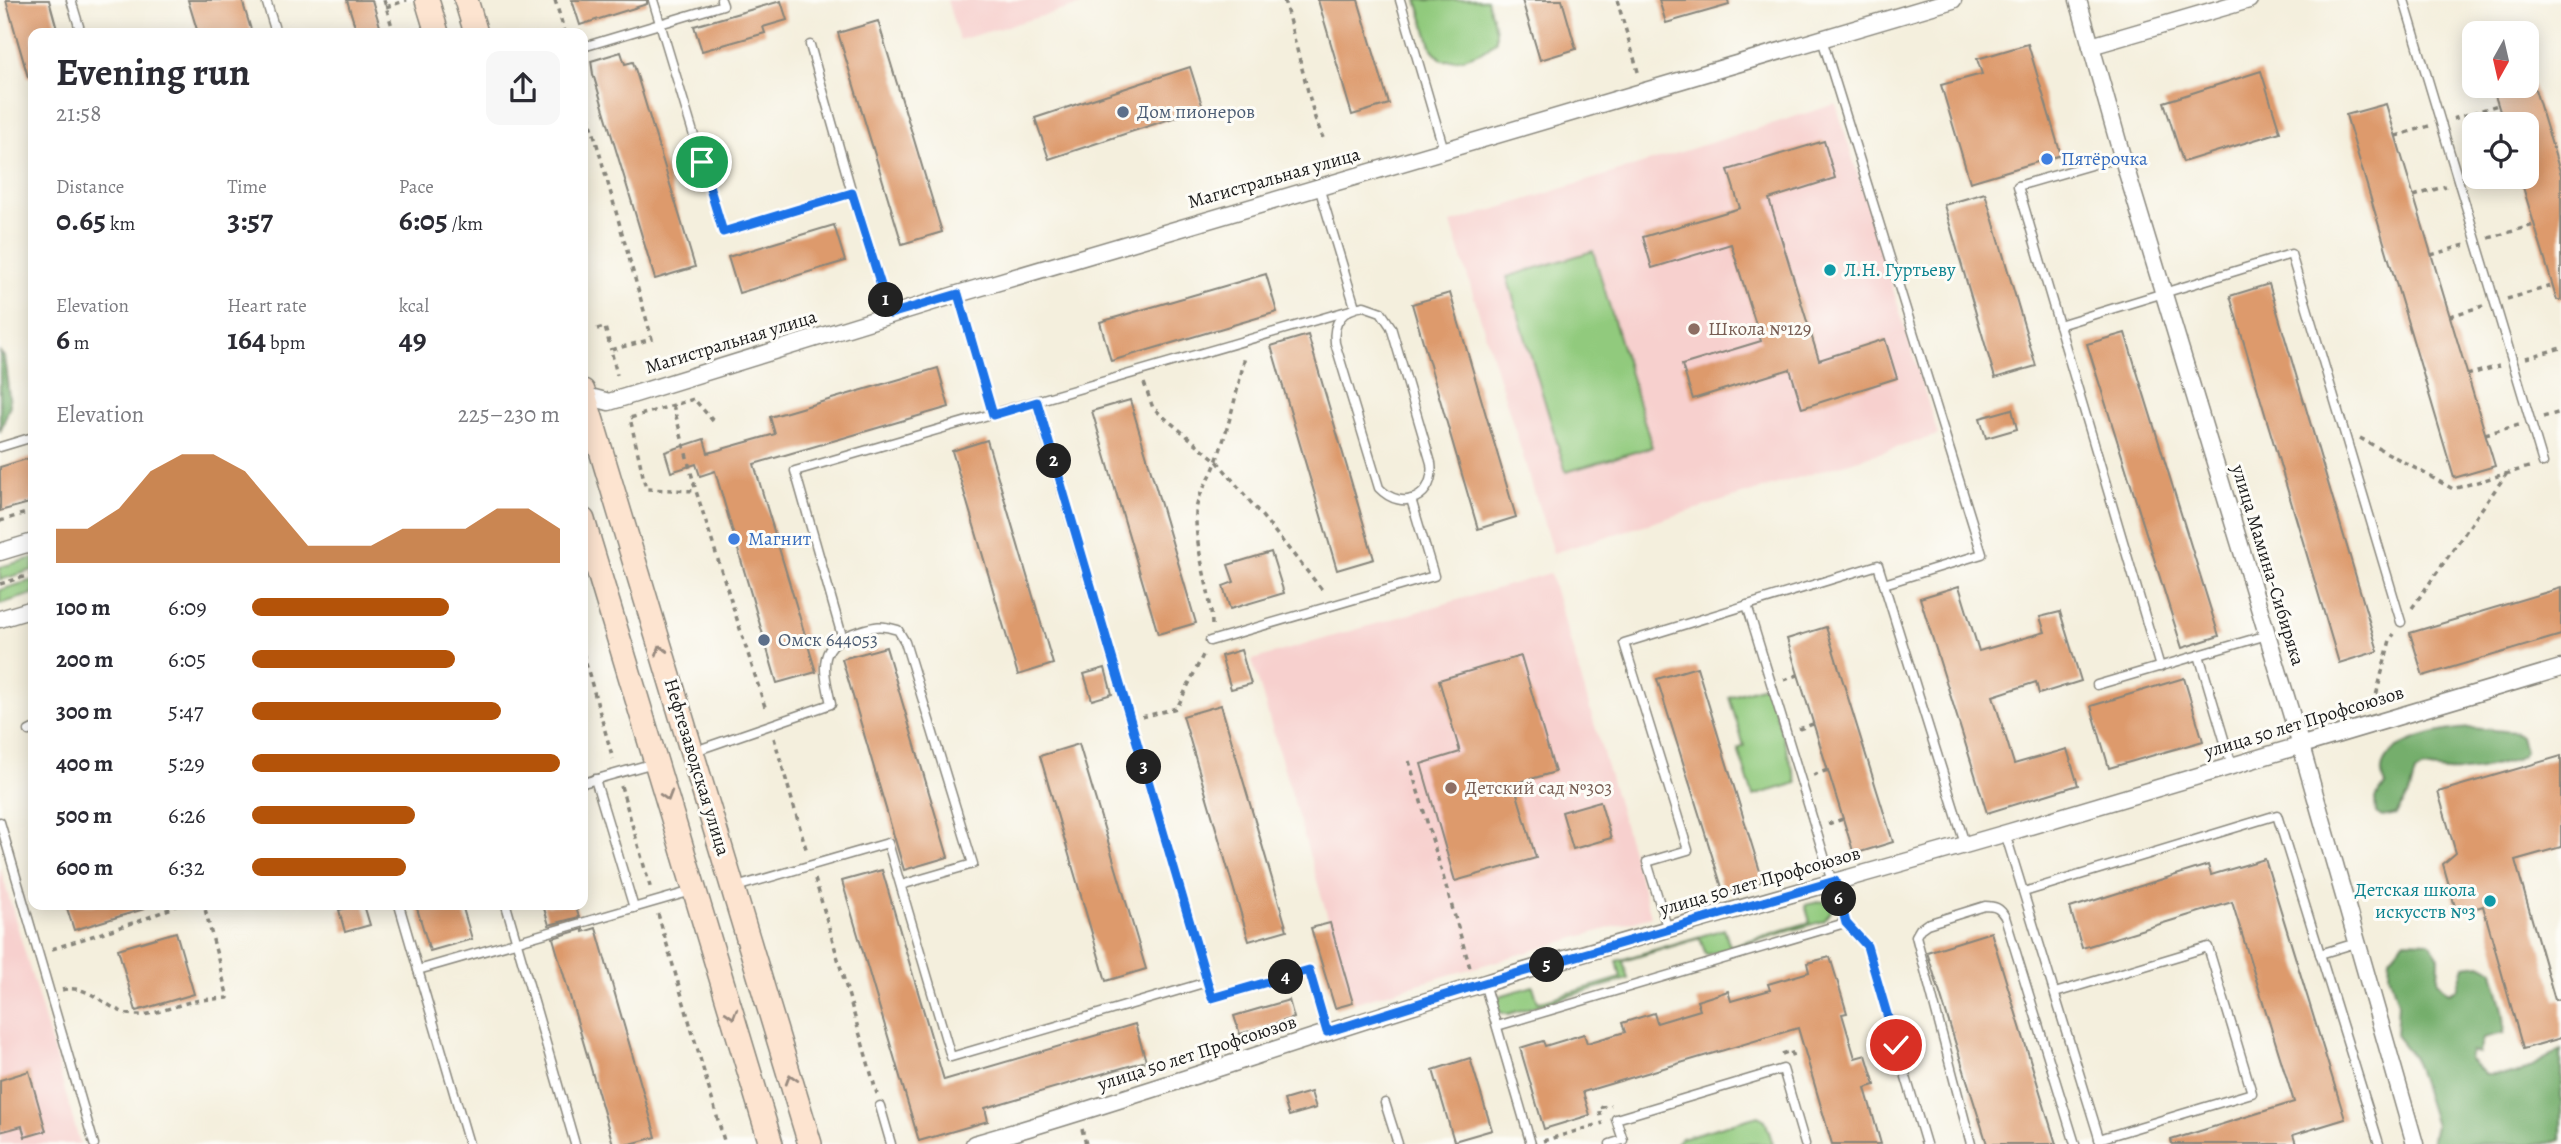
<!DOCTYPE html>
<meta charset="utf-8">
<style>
:root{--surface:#fff;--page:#f7f7f7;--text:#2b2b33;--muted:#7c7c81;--accent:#b45309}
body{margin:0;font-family:Alegreya,serif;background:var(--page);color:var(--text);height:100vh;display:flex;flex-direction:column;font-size:26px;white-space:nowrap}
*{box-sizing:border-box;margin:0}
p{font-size:23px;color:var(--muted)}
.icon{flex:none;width:38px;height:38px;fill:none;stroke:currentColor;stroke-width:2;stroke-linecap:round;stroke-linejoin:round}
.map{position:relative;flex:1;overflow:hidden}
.sheet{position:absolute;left:28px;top:28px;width:560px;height:882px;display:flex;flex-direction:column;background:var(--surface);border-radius:14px;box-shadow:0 4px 18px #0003}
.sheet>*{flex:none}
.needle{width:46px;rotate:188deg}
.controls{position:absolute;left:2462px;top:21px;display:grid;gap:14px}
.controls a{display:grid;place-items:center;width:77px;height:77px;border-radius:14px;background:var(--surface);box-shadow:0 4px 18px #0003;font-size:35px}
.pin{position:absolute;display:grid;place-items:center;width:60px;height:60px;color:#fff;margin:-30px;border:4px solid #fff;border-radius:50%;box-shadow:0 2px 7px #0007}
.km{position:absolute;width:35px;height:35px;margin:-18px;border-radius:50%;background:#222;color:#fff;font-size:19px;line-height:35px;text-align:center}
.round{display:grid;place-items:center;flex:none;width:74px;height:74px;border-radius:14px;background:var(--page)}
.overview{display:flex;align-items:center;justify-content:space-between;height:119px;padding:0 28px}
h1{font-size:38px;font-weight:600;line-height:52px}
.metrics{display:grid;grid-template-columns:repeat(3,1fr);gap:10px;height:119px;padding:7px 28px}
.metrics div{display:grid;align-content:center}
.metrics b{font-size:30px;font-weight:600}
.metrics small{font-size:19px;font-weight:400}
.metrics p{font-size:19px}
.chart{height:196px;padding:14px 28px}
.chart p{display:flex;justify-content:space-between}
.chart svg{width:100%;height:126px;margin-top:7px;fill:var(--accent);opacity:.7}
ul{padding:0 28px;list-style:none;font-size:23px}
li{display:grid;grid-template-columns:112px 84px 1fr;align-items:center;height:52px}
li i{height:18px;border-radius:9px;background:var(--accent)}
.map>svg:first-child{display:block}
.built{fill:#f7d0ce}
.green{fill:#91ca7d;stroke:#56734c;stroke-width:2}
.forest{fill:#74ae6c;stroke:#486544;stroke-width:2}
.building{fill:#dd9a6c}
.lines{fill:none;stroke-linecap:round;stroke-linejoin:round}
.service-casing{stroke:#88867c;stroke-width:11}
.minor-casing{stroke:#88867c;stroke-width:19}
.secondary-casing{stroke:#88867c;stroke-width:26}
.path{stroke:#88867c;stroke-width:3.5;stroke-dasharray:5 5;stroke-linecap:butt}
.service{stroke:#fff;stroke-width:8}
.minor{stroke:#fff;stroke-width:16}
.secondary{stroke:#fde4d0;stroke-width:23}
.oneway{stroke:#988a7f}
.route-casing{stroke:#fff;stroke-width:14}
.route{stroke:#1a73e8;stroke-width:9}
.service-dot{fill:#5c6f8a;stroke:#fdfcf7;stroke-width:2.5}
.shop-dot{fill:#3f7fe0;stroke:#fdfcf7;stroke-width:2.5}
.culture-dot{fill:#0f9aa8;stroke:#fdfcf7;stroke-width:2.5}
.education-dot{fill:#8d6e63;stroke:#fdfcf7;stroke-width:2.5}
.labels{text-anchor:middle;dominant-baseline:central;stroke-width:6;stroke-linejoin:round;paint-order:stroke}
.service-label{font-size:19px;fill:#4e5e75;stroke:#fdfcf7;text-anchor:start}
.shop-label{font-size:19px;fill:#366cbe;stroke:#fdfcf7;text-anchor:start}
.street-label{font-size:19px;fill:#1c1c1c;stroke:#fdfcf7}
.culture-label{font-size:19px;fill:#0d838f;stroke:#fdfcf7;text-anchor:start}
.education-label{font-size:19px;fill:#785e54;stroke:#fdfcf7;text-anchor:start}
</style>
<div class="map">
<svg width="2561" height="1144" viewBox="0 0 2561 1144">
<rect width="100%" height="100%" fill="#fdfcf7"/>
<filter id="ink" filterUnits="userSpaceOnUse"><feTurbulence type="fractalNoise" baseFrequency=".0143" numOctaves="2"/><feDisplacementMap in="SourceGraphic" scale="14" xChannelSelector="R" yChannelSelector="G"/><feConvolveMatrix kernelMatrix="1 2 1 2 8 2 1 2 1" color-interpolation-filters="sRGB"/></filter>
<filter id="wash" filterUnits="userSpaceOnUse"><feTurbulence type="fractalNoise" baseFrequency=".00686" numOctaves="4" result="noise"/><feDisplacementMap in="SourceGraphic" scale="28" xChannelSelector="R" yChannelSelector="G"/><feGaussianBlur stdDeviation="1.57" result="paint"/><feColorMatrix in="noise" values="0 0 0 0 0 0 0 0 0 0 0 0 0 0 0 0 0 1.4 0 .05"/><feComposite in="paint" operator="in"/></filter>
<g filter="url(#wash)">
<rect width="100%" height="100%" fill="#f4efdd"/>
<g class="built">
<polygon points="947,0 1098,0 959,40"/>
<polygon points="1836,104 1938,435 1553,553 1451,223"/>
<polygon points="1550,573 1651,916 1353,1003 1252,660"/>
<polygon points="0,867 43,1014 80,1144 0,1144"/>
</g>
<g class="green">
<path d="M1417,0H1487L1496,30V40C1487,53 1457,62 1442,60L1432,49Z"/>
<polygon points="1593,251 1652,447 1566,472 1507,277"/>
<polygon points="33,558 33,570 0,580 0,567"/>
<polygon points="33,580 33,594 0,604 0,590"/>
<polygon points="1767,685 1797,783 1753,796 1738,749 1744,746 1729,697"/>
<polygon points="1822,901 1829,905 1831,912 1824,921 1706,955 1700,938 1623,961 1628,979 1508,1014 1501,1013 1496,1007 1499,996 1533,986 1538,1002 1621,978 1617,961 1724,929 1730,946 1810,922 1805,905"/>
<polygon points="1758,1116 1765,1120 1773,1144 1675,1144 1681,1138"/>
</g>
<g class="forest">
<polygon points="0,352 4,357 10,405 0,432"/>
<path d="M2472,728L2515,732L2521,736L2525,752C2519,760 2510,761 2500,764C2470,773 2453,773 2423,768L2415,773L2409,795L2396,814L2382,817L2376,813L2375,798L2385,786C2384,781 2381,775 2382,770C2384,739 2449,729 2472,728Z"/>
<path d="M2404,941L2429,942L2439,957L2438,981L2449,993L2457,989L2464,966L2480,964L2493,970C2497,992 2507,1012 2504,1033L2483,1038L2479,1053L2471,1052L2469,1059L2486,1075L2518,1074L2561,1050V1140L2549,1144H2431L2435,1125L2414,1058L2396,1035L2398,1003L2389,974L2390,958Z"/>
</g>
<g id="blocks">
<g class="building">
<polygon points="6,0 49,0 58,33 33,33 33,76 28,77"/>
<polygon points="188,0 242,0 252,33 198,33"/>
<polygon points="347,0 372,0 382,33 357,33"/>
<polygon points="572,0 647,0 647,4 580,25"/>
<polygon points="1318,0 1358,0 1389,104 1352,115"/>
<polygon points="1522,0 1562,0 1576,49 1540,60"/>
<polygon points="1659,0 1728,0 1729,5 1666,23"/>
<polygon points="781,1 787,20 763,27 765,33 702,51 694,26"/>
<polygon points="878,21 942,232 902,244 838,33"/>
<polygon points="2028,44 2061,155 1970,182 1941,85 1982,74 1977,59"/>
<polygon points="621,52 625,64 633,62 695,267 655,279 593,74 591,61"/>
<polygon points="1190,67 1203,108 1049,159 1035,118"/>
<polygon points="2261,71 2280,132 2183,162 2164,102"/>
<polygon points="2492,86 2534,86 2561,175 2561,300 2557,300 2520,177 2527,177 2527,124 2504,124"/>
<polygon points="2386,104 2495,466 2454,478 2346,115"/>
<polygon points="1824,141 1835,178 1769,199 1819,360 1885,339 1897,378 1802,408 1790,369 1693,399 1682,365 1761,341 1731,244 1652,268 1643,237 1740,208 1728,170"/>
<polygon points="1985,193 2036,366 1995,378 1944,205"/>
<polygon points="834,225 845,261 739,293 728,257"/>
<polygon points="1266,274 1277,312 1111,361 1100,322"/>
<polygon points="2269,284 2378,651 2339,663 2230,296"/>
<polygon points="1450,293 1516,517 1478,529 1412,304"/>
<polygon points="2125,333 2219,636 2182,648 2087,344"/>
<polygon points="1308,335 1374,559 1337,570 1271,346"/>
<polygon points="938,368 949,407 754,464 816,672 777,683 715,471 700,476 696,464 671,472 665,452 704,439 708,453 775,434 770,417"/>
<polygon points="1130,400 1196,623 1158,634 1092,411"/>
<polygon points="2012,409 2017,429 1986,438 1980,418"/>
<polygon points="987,440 1053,664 1018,675 952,451"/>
<polygon points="33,457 33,502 0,511 0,467"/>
<polygon points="1271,552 1284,593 1230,609 1223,586 1234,582 1228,565"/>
<polygon points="1959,586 1979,651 2045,632 2040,617 2060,612 2081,681 2039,694 2036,682 1993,696 2014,764 2067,749 2078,785 1987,813 1920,598"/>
<polygon points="2561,588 2561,635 2423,676 2410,633"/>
<polygon points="1826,627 1893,842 1854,854 1787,639"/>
<polygon points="886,647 948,857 904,870 842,659"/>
<polygon points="1241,650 1251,684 1231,689 1221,656"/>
<polygon points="1521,656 1555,772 1514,784 1536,858 1455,881 1421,764 1460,752 1439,680"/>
<polygon points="1697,667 1763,881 1724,894 1657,679"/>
<polygon points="1105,668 1112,694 1092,700 1084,674"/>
<polygon points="2184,678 2203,741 2109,768 2091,706"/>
<polygon points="1221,705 1287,930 1249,941 1183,716"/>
<polygon points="1079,744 1146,969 1106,981 1040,756"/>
<polygon points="2561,756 2561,847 2515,860 2555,1000 2561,999 2561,1038 2523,1049 2483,906 2457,914 2443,864 2456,853 2438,792"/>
<polygon points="1600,801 1611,838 1573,849 1562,812"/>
<polygon points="2265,859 2345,1119 2293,1135 2296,1144 2172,1144 2171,1140 2294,1102 2232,902 2082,948 2070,908 2208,865 2211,875"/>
<polygon points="882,870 944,1080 1135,1024 1146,1061 985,1108 988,1121 919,1141 842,881"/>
<polygon points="66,905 143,905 144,909 74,930"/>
<polygon points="358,905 364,905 370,925 345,932 339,910"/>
<polygon points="416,905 462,905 472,939 430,951"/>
<polygon points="543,905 575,905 579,917 549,925"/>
<polygon points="1330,923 1353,1003 1335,1008 1311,928"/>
<polygon points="596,928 656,1137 630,1144 613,1144 553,938 583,929 583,932"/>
<polygon points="176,932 194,994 136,1011 118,949"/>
<polygon points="1991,932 2056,1144 1987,1144 1927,952"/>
<polygon points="1830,957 1847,1013 1842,1014 1855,1058 1866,1055 1875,1085 1865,1088 1881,1144 1832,1144 1798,1028 1583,1092 1590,1115 1544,1129 1520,1048 1543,1041 1545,1046 1584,1034 1587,1043 1625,1032 1622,1023 1654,1013 1657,1023 1700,1010 1697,1001 1728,991 1731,1001 1770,990 1768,984 1809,972 1807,963"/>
<polygon points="1289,1000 1294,1018 1240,1034 1234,1016"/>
<polygon points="1470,1058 1492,1130 1454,1141 1433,1070"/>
<polygon points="29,1071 46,1131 25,1137 22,1126 0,1132 0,1080"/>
<polygon points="1311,1092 1316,1108 1289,1116 1284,1100"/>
</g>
</g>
</g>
<g filter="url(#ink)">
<use href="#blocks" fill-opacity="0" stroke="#88867c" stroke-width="2"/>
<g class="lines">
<g class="service-casing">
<g id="service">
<polyline points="71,0 81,33"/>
<polyline points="266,0 276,33"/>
<polyline points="653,0 723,232 852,193"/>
<polyline points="1400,0 1444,150"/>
<polyline points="2404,0 2543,463"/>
<polyline points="1822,39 1982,554 1884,584"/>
<polyline points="810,45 852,193 890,315"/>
<polyline points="583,47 723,5 721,0"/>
<polyline points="2122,156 2018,186 2059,325 2291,254 2401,622"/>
<polyline points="1319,187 1355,307"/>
<polyline points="958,294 993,415"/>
<path d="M1364,306L1381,312L1391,327L1431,463C1436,497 1403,513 1379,488L1335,343C1332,322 1343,309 1364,306Z"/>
<polyline points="2059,325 2160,667"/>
<polyline points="1036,402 1212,998 1309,970 1327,1032"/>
<polyline points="0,447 33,437"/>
<polyline points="1747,605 1832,882"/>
<polyline points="842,636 795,471 1347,311"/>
<polyline points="1210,641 1434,576 1411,499"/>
<polyline points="2199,655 2232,766"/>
<polyline points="2097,685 2267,635"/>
<polyline points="29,731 33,729"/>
<path d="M695,751L831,704C824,670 815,645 856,632C875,626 879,624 898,630L905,642L973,864L901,885"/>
<polyline points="595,779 634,908"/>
<polyline points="583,783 654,763"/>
<polyline points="0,822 94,1144"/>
<polyline points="2005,833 2100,1141"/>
<polyline points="1835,882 1845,923 1867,946 1926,1144"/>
<polyline points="736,887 888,843 951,1057 1207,982"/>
<polyline points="2024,892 2277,815 2379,1144"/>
<polyline points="399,905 469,1144"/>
<polyline points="506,905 575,1144"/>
<polyline points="1668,930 1647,862 1688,850 1624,643 1878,565 1965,844"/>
<polyline points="2320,954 2356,943"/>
<polyline points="418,970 692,891"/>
<polyline points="1484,983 1531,1144"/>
<polyline points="2055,993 2208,947 2252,1093 2099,1139"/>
<polyline points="1497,1026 1845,923"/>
<polyline points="1385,1103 1398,1144"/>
<polyline points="880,1106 891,1144"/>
<polyline points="1610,1144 1623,1140 1616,1119 1783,1069 1805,1144"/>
<path d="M1971,1144L1916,936L1920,929L1927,924L1985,906C1995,906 2000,908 2005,917L2075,1144"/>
</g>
</g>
<g class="minor-casing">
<g id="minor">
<polyline points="2078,0 2122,156 2301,746 2415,1144"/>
<polyline points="2091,46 2249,0"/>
<polyline points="583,395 609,402 958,294 1953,0"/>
<polyline points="0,552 33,542"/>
<polyline points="0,619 33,609"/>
<path d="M974,1144C1145,1095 1312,1035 1482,984C1657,930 1834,883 2010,832C2194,778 2377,721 2561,668"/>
</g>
</g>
<g class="secondary-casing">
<g id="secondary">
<polyline points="427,0 437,33"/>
<polyline points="466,0 476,33"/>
<polyline points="583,391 810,1144"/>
<polyline points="583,520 771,1144"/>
</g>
</g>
<g class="path">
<polyline points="384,0 394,33"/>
<polyline points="555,0 565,33"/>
<polyline points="1284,0 1315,118 1323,138"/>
<polyline points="1617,0 1639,75"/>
<polyline points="386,7 407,0"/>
<polyline points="583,95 652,339 611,350 617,375"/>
<polyline points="2453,119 2498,105"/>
<polyline points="2396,136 2429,126"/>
<polyline points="2414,196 2446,186"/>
<polyline points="2489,238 2534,225"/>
<polyline points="2431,255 2465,245"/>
<polyline points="2507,299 2552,286"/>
<polyline points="2450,316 2483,306"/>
<polyline points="597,329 605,327 611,350"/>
<polyline points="2526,358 2561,348"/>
<polyline points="2467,375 2499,366"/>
<polyline points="1144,383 1153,408 1217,461 1324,592"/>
<polyline points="673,405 696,491"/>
<polyline points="2543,417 2561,412"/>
<polyline points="713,421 694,399 630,418 646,489 696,491 766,710"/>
<polyline points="2485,434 2519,425"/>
<polyline points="2360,438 2453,489 2529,467"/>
<polyline points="0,521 33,511"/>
<polyline points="0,584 33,574"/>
<polyline points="2412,608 2507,473"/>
<path d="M1212,625C1211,588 1195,552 1196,514C1196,495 1209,482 1215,465C1228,429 1237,393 1245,356"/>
<polyline points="583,653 613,759"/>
<polyline points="1784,680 1798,675"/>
<polyline points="2374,704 2390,640 2394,634"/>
<polyline points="1142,717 1177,708 1204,653"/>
<polyline points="1799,729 1813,724"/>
<polyline points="774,738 807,852"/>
<polyline points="1409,761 1471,971"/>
<polyline points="1813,775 1828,770"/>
<polyline points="621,786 651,890"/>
<polyline points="1828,824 1843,819"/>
<polyline points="815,879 877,1094"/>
<polyline points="658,914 725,1144"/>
<polyline points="52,949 142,920 179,905"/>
<path d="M62,990C92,982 110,1016 138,1015C154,1015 174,1006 190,1002C203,999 216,999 228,998L204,905"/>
<polyline points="1782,1054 1791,1051 1793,1058"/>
<polyline points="1601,1116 1599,1108 1611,1105"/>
<polyline points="1082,1129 1086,1144"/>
<polyline points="1543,1141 1603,1123"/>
</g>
<use href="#service" class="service"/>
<use href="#minor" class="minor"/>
<use href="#secondary" class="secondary"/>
</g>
<defs><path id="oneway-chevron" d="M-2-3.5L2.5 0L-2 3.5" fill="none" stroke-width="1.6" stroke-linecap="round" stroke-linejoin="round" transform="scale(1.75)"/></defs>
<g class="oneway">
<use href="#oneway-chevron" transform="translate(661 650) rotate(-107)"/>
<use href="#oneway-chevron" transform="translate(667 796) rotate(73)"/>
<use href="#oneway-chevron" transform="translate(732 1014) rotate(73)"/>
<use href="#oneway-chevron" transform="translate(791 1079) rotate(-107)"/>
</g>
</g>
<g class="lines" filter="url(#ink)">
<g class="route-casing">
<polyline id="route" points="702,162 723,232 852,193 890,314 958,294 993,415 1037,402 1212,998 1309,970 1327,1032 1484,983 1835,881 1846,923 1867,946 1896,1045"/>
</g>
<use href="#route" class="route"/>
</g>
<g class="service-dot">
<circle cx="1123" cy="112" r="7"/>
<circle cx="764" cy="640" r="7"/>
</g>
<g class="shop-dot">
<circle cx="2047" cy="159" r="7"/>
<circle cx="734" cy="539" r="7"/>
</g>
<g class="culture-dot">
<circle cx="1830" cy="270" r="7"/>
<circle cx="2490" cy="901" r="7"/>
</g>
<g class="education-dot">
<circle cx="1694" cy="329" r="7"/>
<circle cx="1451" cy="788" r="7"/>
</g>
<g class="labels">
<g class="service-label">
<text x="1137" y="112">Дом пионеров</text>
<text x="778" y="640">Омск 644053</text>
</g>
<g class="shop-label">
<text x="2061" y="159">Пятёрочка</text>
<text x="748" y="539">Магнит</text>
</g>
<g class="street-label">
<text transform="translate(1274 178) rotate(-16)">Магистральная улица</text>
<text transform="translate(731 342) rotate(-17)">Магистральная улица</text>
<text transform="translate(2268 565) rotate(73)">улица Мамина-Сибиряка</text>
<text transform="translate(2304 722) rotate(-17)">улица 50 лет Профсоюзов</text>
<text transform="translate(697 767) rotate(73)">Нефтезаводская улица</text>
<text transform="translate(1760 881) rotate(-16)">улица 50 лет Профсоюзов</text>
<text transform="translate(1197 1053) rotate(-18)">улица 50 лет Профсоюзов</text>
</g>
<g class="culture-label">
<text x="1844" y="270">Л.Н. Гуртьеву</text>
<text x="2476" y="890" text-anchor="end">Детская школа<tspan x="2476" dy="22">искусств №3</tspan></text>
</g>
<g class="education-label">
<text x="1708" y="329">Школа №129</text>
<text x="1465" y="788">Детский сад №303</text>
</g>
</g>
</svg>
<div class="controls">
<a><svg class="needle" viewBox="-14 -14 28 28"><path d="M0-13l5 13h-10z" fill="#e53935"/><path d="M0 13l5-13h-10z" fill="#7c7c81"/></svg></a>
<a><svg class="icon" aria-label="locate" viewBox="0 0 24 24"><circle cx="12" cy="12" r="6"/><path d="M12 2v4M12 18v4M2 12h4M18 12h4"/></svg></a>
</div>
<div class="pin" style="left:702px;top:162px;background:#1e9e55"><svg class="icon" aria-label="arrive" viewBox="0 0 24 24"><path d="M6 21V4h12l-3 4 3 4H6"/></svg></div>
<div class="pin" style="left:1896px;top:1045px;background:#d93025"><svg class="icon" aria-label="check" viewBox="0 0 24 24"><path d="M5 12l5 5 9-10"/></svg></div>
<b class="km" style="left:886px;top:300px">1</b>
<b class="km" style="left:1054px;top:461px">2</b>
<b class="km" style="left:1144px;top:767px">3</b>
<b class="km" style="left:1286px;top:977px">4</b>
<b class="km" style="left:1547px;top:965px">5</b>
<b class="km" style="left:1839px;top:899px">6</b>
<section class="sheet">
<div class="overview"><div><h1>Evening run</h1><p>21:58</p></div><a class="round"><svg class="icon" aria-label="share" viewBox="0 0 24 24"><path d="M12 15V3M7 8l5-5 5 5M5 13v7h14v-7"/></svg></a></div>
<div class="metrics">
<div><p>Distance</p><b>0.65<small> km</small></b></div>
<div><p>Time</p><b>3:57</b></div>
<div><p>Pace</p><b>6:05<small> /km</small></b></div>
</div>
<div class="metrics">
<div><p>Elevation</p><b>6<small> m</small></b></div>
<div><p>Heart rate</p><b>164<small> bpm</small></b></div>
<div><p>kcal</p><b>49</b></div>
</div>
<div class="chart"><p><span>Elevation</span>225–230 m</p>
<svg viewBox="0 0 160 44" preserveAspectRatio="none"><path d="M0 44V32L10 32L20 25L30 12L40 6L50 6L60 12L70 25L80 38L90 38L100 38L110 32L120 32L130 32L140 25L150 25L160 32V44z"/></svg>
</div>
<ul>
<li><b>100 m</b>6:09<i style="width:64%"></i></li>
<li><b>200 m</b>6:05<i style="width:66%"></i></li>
<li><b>300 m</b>5:47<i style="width:81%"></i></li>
<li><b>400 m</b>5:29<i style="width:100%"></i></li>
<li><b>500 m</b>6:26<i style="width:53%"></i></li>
<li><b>600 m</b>6:32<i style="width:50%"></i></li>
</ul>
</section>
</div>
